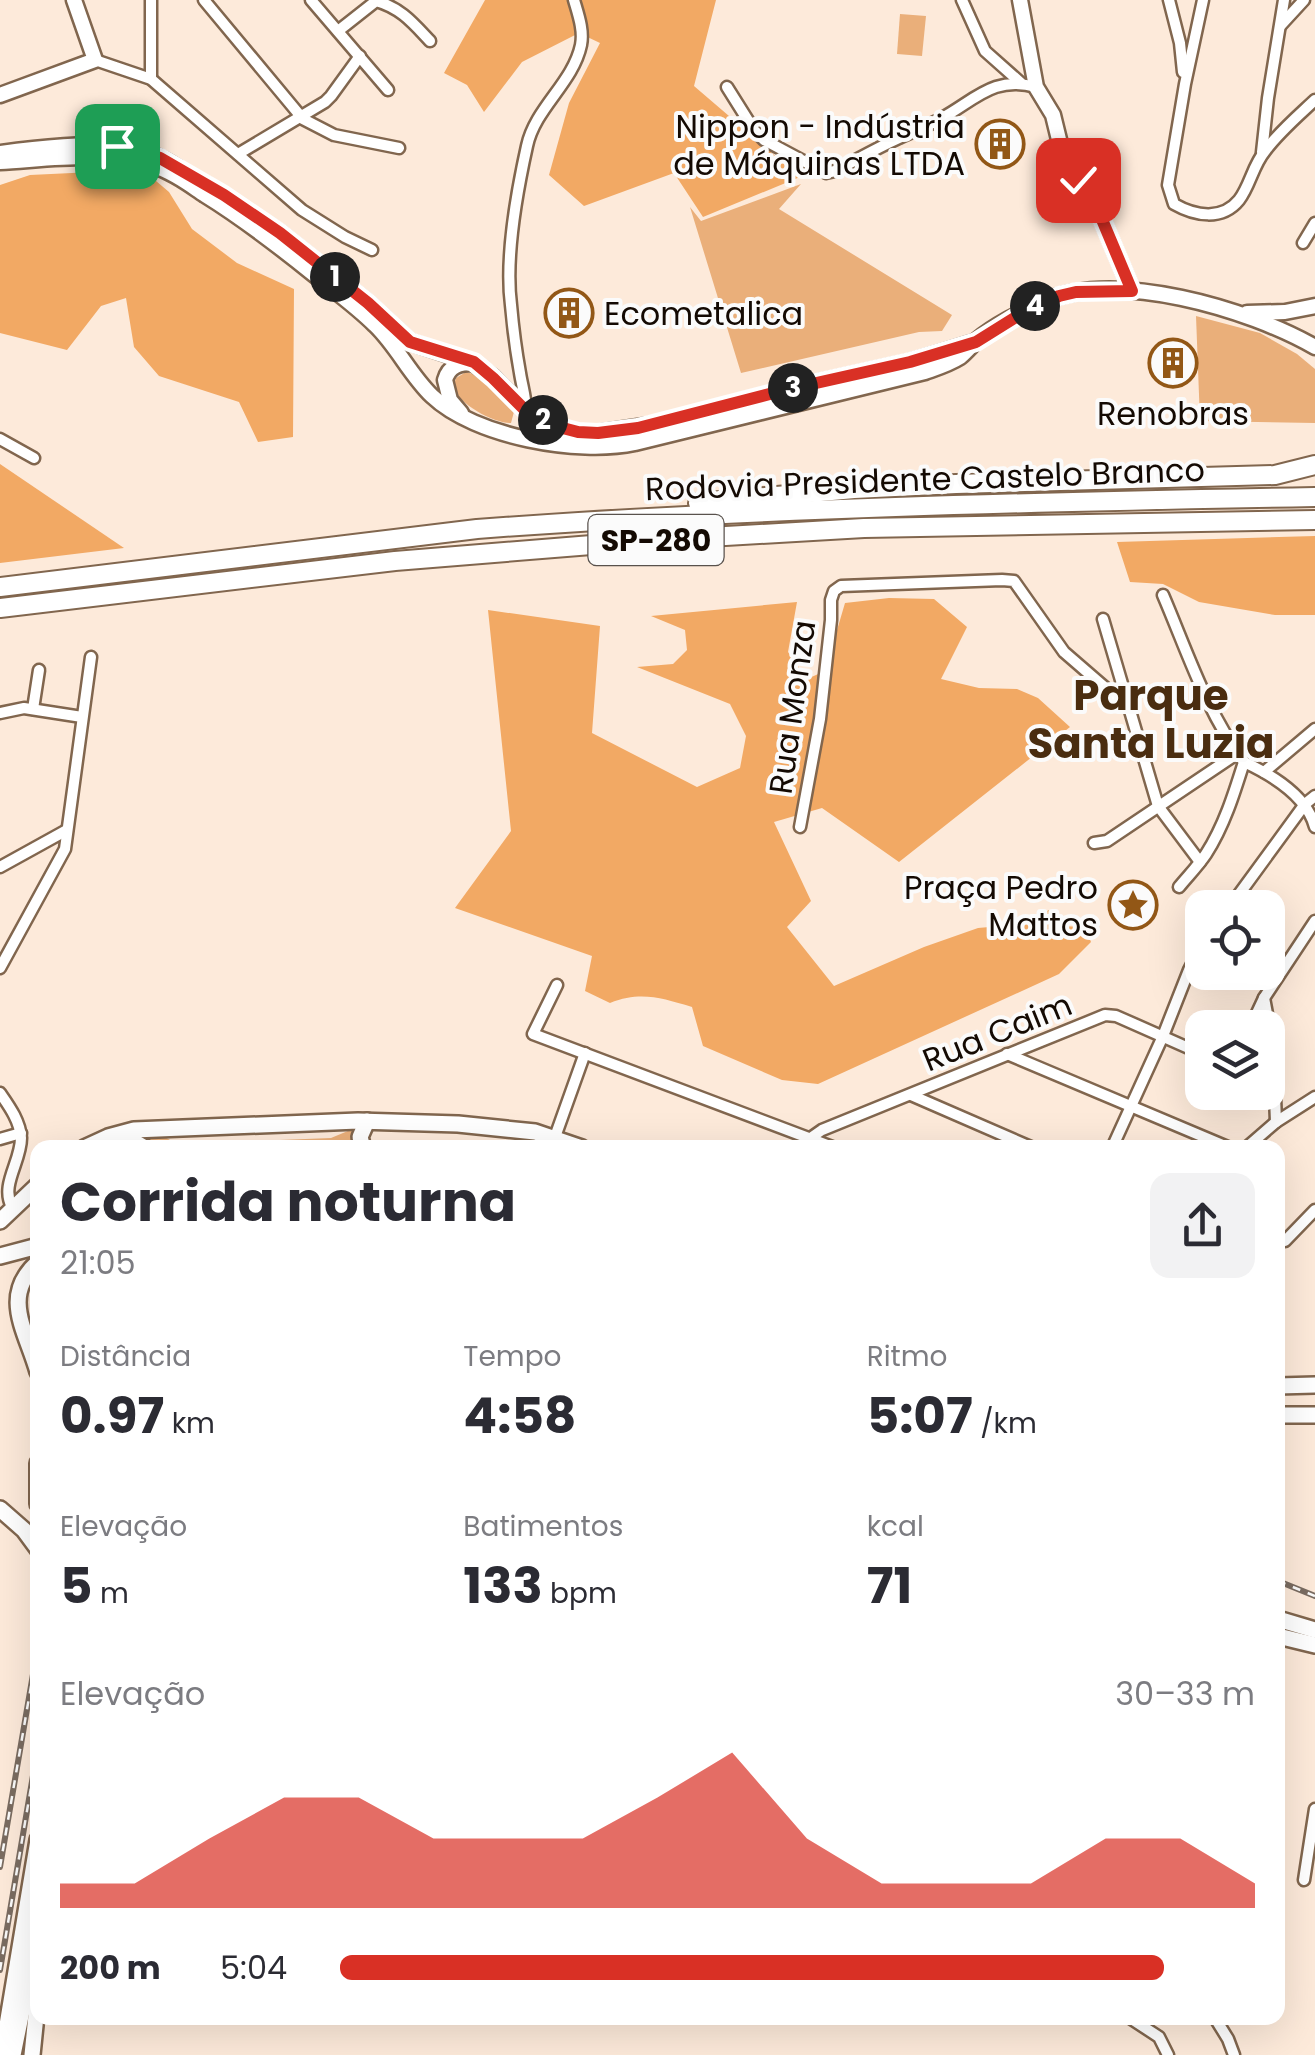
<!DOCTYPE html>
<html lang="pt">
<meta charset="utf-8">
<style>
:root{--surface:#fff;--page:#f2f2f3;--text:#2b2b33;--muted:#7c7c81;--accent:#d93025}
body{margin:0;font-family:Poppins,sans-serif;background:var(--page);color:var(--text);height:100vh;display:flex;flex-direction:column;font-size:38px;white-space:nowrap}
*{box-sizing:border-box;margin:0}
p{font-size:32px;color:var(--muted)}
.icon{flex:none;width:55px;height:55px;fill:none;stroke:currentColor;stroke-width:2;stroke-linecap:round;stroke-linejoin:round}
.map{position:relative;flex:1;overflow:hidden}
.side{position:absolute;left:30px;top:1140px;width:1255px;height:885px;display:flex;flex-direction:column;background:var(--surface);border-radius:20px;box-shadow:0 10px 40px #0002}
.side>*{flex:none}
.controls{position:absolute;left:1185px;top:890px;display:grid;gap:20px}
.controls a{display:grid;place-items:center;width:100px;height:100px;border-radius:20px;background:var(--surface);box-shadow:0 10px 40px #0002;font-size:50px}
.pin{position:absolute;display:grid;place-items:center;width:85px;height:85px;color:#fff;margin:-42px;border-radius:20px;box-shadow:0 5px 15px #0006}
.km{position:absolute;width:50px;height:50px;margin:-25px;border-radius:50%;background:#222;color:#fff;font-size:28px;line-height:50px;text-align:center}
.round{display:grid;place-items:center;flex:none;width:105px;height:105px;border-radius:20px;background:var(--page)}
.head{display:flex;align-items:center;justify-content:space-between;height:170px;padding:0 30px}
h1{font-size:55px;font-weight:700;line-height:75px}
.metrics{display:grid;grid-template-columns:repeat(3,1fr);gap:15px;height:170px;padding:10px 30px}
.metrics div{display:grid;align-content:center}
.metrics b{font-size:50px;font-weight:700}
.metrics small{font-size:28px;font-weight:400}
.metrics p{font-size:28px}
.chart{height:280px;padding:20px 30px}
.chart p{display:flex;justify-content:space-between}
.chart svg{width:100%;height:180px;margin-top:10px;fill:var(--accent);opacity:.7}
ul{padding:0 30px;list-style:none;font-size:32px}
li{display:grid;grid-template-columns:160px 120px 1fr;align-items:center;height:75px}
li i{height:25px;border-radius:12px;background:var(--accent)}
.map>svg:first-child{display:block}
.green{fill:#eaaf7a}
.forest{fill:#f2a964}
.lines{fill:none;stroke-linecap:round;stroke-linejoin:round}
.street-casing{stroke:#81664e;stroke-width:15}
.secondary-casing{stroke:#81664e;stroke-width:19}
.primary-casing{stroke:#81664e;stroke-width:20}
.highway-casing{stroke:#81664e;stroke-width:22}
.street{stroke:#fff;stroke-width:10}
.secondary{stroke:#fff;stroke-width:14}
.primary{stroke:#fff;stroke-width:15}
.highway{stroke:#fff;stroke-width:18}
.rail-casing{stroke:#7a6c61;stroke-width:6}
.rail{stroke:#fbfbfb;stroke-width:2.5;stroke-dasharray:8;stroke-linecap:butt}
.route-casing{stroke:#fff;stroke-width:20}
.route{stroke:#d93025;stroke-width:12}
.labels{text-anchor:middle;dominant-baseline:central;stroke-width:8;stroke-linejoin:round;paint-order:stroke}
.shield{fill:#fbfbfb;stroke:#59524d;stroke-width:2.5}
.shield-label{font-size:30px;font-weight:bold;fill:#140a03}
.poi-label{font-size:32px;fill:#140a03;stroke:#fbfbfb;text-anchor:end}
.street-label{font-size:32px;fill:#140a03;stroke:#fbfbfb}
.district-label{font-size:42px;font-weight:bold;fill:#4a2d10;stroke:#fbfbfb}
</style>
<div class="map">
<svg width="1315" height="2055" viewBox="0 0 1315 2055">
<rect width="100%" height="100%" fill="#fdeada"/>
<g class="green">
<polygon points="900,14 926,16 922,56 897,54"/>
<polygon points="801,184 779,209 952,315 942,331 919,332 741,373 690,207 701,221"/>
<polygon points="1196,316 1260,333 1297,354 1315,369 1315,423 1200,421"/>
<path d="M466,372L477,375L515,408L511,423C496,424 456,404 454,386C454,384 455,381 456,378Z"/>
<polygon points="355,1128 356,1148 317,1146 158,1148 148,1138 163,1136 177,1144 331,1138"/>
</g>
<g class="forest">
<polygon points="485,0 716,0 694,86 800,177 703,217 674,173 584,206 549,175 569,103 600,43 579,33 522,62 484,112 467,85 444,73"/>
<polygon points="114,171 149,175 169,192 192,229 237,263 294,289 293,437 258,442 239,402 159,376 134,347 126,298 101,306 67,350 0,333 0,185 30,175"/>
<polygon points="0,464 124,548 0,563"/>
<polygon points="1315,536 1315,615 1275,615 1199,602 1163,584 1130,582 1117,542"/>
<path d="M889,598L934,599L967,627L941,679L979,688L1017,689L1038,698L1070,727L899,862L822,808L774,822L811,901L787,927L834,986L924,947L978,928L1023,924L1049,910L1059,926L1085,927L1091,942L1059,974L818,1084L782,1080L703,1046L692,1007C661,998 641,991 610,1003L585,991L592,956L455,908L511,831L488,610L600,626L592,733L697,787L740,768L746,736L730,704L637,667L673,664L687,650L685,630L651,616L797,602L788,652L807,679L825,671L845,603Z"/>
</g>
<g class="lines">
<g class="street-casing">
<g id="street">
<polyline points="204,0 303,119 334,135 399,148"/>
<polyline points="311,0 388,90"/>
<polyline points="962,0 985,51 1021,83"/>
<polyline points="1169,0 1180,43 1183,72"/>
<path d="M1203,0L1185,84L1168,185L1174,204C1195,216 1222,221 1239,200C1250,186 1253,165 1265,151C1279,132 1298,116 1315,100"/>
<polyline points="1281,25 1304,0"/>
<path d="M338,31L376,1C401,8 413,23 430,41"/>
<polyline points="95,60 151,79 302,210 345,237 372,250"/>
<polyline points="151,79 151,0"/>
<path d="M727,87L754,130L764,140L826,173L835,171C856,160 877,148 899,138C913,131 929,126 942,118C975,100 994,75 1036,87"/>
<polyline points="1262,152 1268,98 1284,0"/>
<polyline points="238,154 325,102 331,96 360,56"/>
<polyline points="1303,243 1315,223"/>
<path d="M526,411C526,398 522,386 520,373C516,351 513,328 511,305C505,259 517,191 527,146C535,108 573,83 581,45C584,30 578,14 574,0"/>
<polyline points="0,439 34,458"/>
<path d="M1163,595C1187,651 1207,713 1244,762C1234,794 1224,826 1206,854C1198,866 1188,876 1179,887"/>
<polyline points="1103,619 1158,806 1200,862"/>
<polyline points="33,709 39,670"/>
<polyline points="0,713 24,708 82,717"/>
<path d="M1244,762C1272,775 1307,796 1315,827"/>
<polyline points="1264,772 1315,729"/>
<polyline points="800,827 820,719 831,620 831,600 834,591 841,586 1002,580 1014,581 1064,652 1131,710"/>
<polyline points="1094,843 1107,841 1238,753"/>
<polyline points="0,867 67,830"/>
<polyline points="1229,908 1305,804 1315,796"/>
<polyline points="0,968 65,849 91,657"/>
<polyline points="557,985 533,1034 835,1148"/>
<polyline points="1264,998 1273,1045 1276,1122"/>
<polyline points="1250,1028 1264,998 1315,921"/>
<polyline points="1007,1054 1230,1148"/>
<path d="M0,1093C9,1106 20,1121 21,1138C21,1162 0,1185 12,1207"/>
<polyline points="911,1095 1033,1148"/>
<polyline points="555,1137 585,1053"/>
<polyline points="0,1139 21,1133"/>
<polyline points="805,1148 812,1137 822,1130 1105,1015 1116,1016 1202,1054"/>
<polyline points="1112,1148 1163,1036 1189,970 1202,945"/>
<polyline points="1246,1148 1276,1122 1315,1097"/>
<polyline points="1285,1241 1315,1210"/>
<polyline points="1304,1880 1315,1809"/>
<polyline points="1130,2018 1159,2037 1168,2055"/>
<polyline points="1215,2018 1228,2039 1234,2055"/>
</g>
</g>
<g class="secondary-casing">
<g id="secondary">
<polyline points="1020,0 1036,87 1053,115 1064,160 1098,210 1132,291"/>
<polyline points="0,95 95,60 74,0"/>
<path d="M0,153C35,148 93,142 127,147C146,150 162,158 178,168"/>
<path d="M0,162C53,159 108,150 159,168C176,174 190,185 205,195C244,219 280,247 316,276C336,292 357,307 375,325C397,346 410,375 432,396C475,437 578,455 635,443L925,372C936,368 949,364 960,357C966,352 971,346 976,341C995,325 1020,313 1043,302C1115,269 1249,309 1315,347"/>
<polyline points="205,184 280,233 368,303 410,342 473,363 493,377 526,411 555,426 579,433 598,433 651,425 785,390 910,362 971,343"/>
<polyline points="1247,313 1285,312 1315,306"/>
<path d="M461,413L450,400L445,380C449,366 459,363 473,363"/>
</g>
</g>
<g class="primary-casing">
<g id="primary">
<polyline points="117,1138 133,1141 145,1148"/>
<polyline points="84,1148 108,1137 134,1130 358,1121 458,1124 535,1132 582,1148"/>
<polyline points="363,1148 360,1137 367,1121"/>
<polyline points="0,1221 38,1185"/>
<polyline points="0,1256 38,1246"/>
<path d="M38,1262C0,1296 26,1330 38,1372"/>
<polyline points="1278,1386 1315,1385"/>
<polyline points="1278,1415 1315,1415"/>
<polyline points="38,1463 38,1504"/>
<polyline points="0,1509 24,1530 38,1549"/>
<polyline points="1278,1619 1315,1630"/>
<polyline points="1278,1636 1315,1645"/>
<polyline points="2,2055 38,1840"/>
<polyline points="13,2055 32,1962 38,1920"/>
<polyline points="32,2055 38,1996"/>
</g>
</g>
<g class="highway-casing">
<g id="highway">
<polyline points="698,503 854,489 956,484 1275,475 1315,465"/>
<path d="M0,587L477,529C756,508 1035,502 1315,497"/>
<polyline points="0,608 395,561 641,541 864,528 1315,520"/>
</g>
</g>
<use href="#street" class="street"/>
<use href="#secondary" class="secondary"/>
<use href="#primary" class="primary"/>
<use href="#highway" class="highway"/>
<g class="rail-casing">
<g id="rail">
<polyline points="1278,1581 1315,1596"/>
<polyline points="0,1867 38,1645"/>
<polyline points="0,1970 38,1746"/>
</g>
</g>
<use href="#rail" class="rail"/>
</g>
<g class="lines">
<g class="route-casing">
<polyline id="route" points="117,146 130,148 160,158 224,195 280,233 368,303 410,342 474,362 493,378 526,411 555,426 578,432 598,433 638,428 785,390 910,362 976,342 1024,312 1059,296 1076,292 1132,291 1098,210 1078,180"/>
</g>
<use href="#route" class="route"/>
</g>
<defs>
<g id="building-ring" transform="scale(2.5)"><circle r="9.5" fill="#fbfbfb" stroke="#925716" stroke-width="1.5"/><path d="M-4-6H4V6H1V3H-1V6H-4ZM-2.5-4.3h1.7v1.8h-1.7ZM.8-4.3h1.7v1.8H.8ZM-2.5-1h1.7V.8h-1.7ZM.8-1h1.7V.8H.8Z" fill="#925716"/></g>
<g id="sight-ring" transform="scale(2.5)"><circle r="9.5" fill="#fbfbfb" stroke="#925716" stroke-width="1.5"/><path d="M0-6L1.8-2.2L6-1.7L2.9 1.2L3.7 5.4L0 3.3L-3.7 5.4L-2.9 1.2L-6-1.7L-1.8-2.2Z" fill="#925716"/></g>
</defs>
<g fill-rule="evenodd">
<use href="#building-ring" x="1000" y="144"/>
<use href="#building-ring" x="569" y="313"/>
<use href="#building-ring" x="1173" y="363"/>
<use href="#sight-ring" x="1133" y="905"/>
</g>
<g class="labels">
<rect class="shield" x="588.5" y="515" width="135" height="50" rx="8"/>
<g class="shield-label">
<text x="656" y="540">SP-280</text>
</g>
<g class="poi-label">
<text x="965" y="126">Nippon - Indústria<tspan x="965" dy="37">de Máquinas LTDA</tspan></text>
<text x="604" y="313" text-anchor="start">Ecometalica</text>
<text x="1173" y="413" text-anchor="middle">Renobras</text>
<text x="1098" y="887">Praça Pedro<tspan x="1098" dy="37">Mattos</tspan></text>
</g>
<g class="street-label">
<text transform="translate(925 479) rotate(-2)">Rodovia Presidente Castelo Branco</text>
<text transform="translate(792 707) rotate(-82)">Rua Monza</text>
<text transform="translate(997 1032) rotate(-22)">Rua Caim</text>
</g>
<g class="district-label">
<text x="1151" y="695">Parque<tspan x="1151" dy="48">Santa Luzia</tspan></text>
</g>
</g>
</svg>
<div class="controls">
<a><svg class="icon" aria-label="locate" viewBox="0 0 24 24"><circle cx="12" cy="12" r="6"/><path d="M12 2v4M12 18v4M2 12h4M18 12h4"/></svg></a>
<a><svg class="icon" aria-label="layers" viewBox="0 0 24 24"><path d="M12 4l9 5-9 5-9-5zM3 14l9 5 9-5"/></svg></a>
</div>
<div class="pin" style="left:117px;top:146px;background:#1e9e55"><svg class="icon" aria-label="arrive" viewBox="0 0 24 24"><path d="M6 21V4h12l-3 4 3 4H6"/></svg></div>
<div class="pin" style="left:1078px;top:180px;background:#d93025"><svg class="icon" aria-label="check" viewBox="0 0 24 24"><path d="M5 12l5 5 9-10"/></svg></div>
<b class="km" style="left:335px;top:277px">1</b>
<b class="km" style="left:543px;top:420px">2</b>
<b class="km" style="left:793px;top:388px">3</b>
<b class="km" style="left:1035px;top:306px">4</b>
<section class="side">
<div class="head"><div><h1>Corrida noturna</h1><p>21:05</p></div><a class="round"><svg class="icon" aria-label="share" viewBox="0 0 24 24"><path d="M12 15V3M7 8l5-5 5 5M5 13v7h14v-7"/></svg></a></div>
<div class="metrics">
<div><p>Distância</p><b>0.97<small> km</small></b></div>
<div><p>Tempo</p><b>4:58</b></div>
<div><p>Ritmo</p><b>5:07<small> /km</small></b></div>
</div>
<div class="metrics">
<div><p>Elevação</p><b>5<small> m</small></b></div>
<div><p>Batimentos</p><b>133<small> bpm</small></b></div>
<div><p>kcal</p><b>71</b></div>
</div>
<div class="chart"><p><span>Elevação</span>30–33 m</p>
<svg viewBox="0 0 160 44" preserveAspectRatio="none"><path d="M0 44V38L10 38L20 27L30 17L40 17L50 27L60 27L70 27L80 17L90 6L100 27L110 38L120 38L130 38L140 27L150 27L160 38V44z"/></svg>
</div>
<ul>
<li><b>200 m</b>5:04<i style="width:90%"></i></li>
</ul>
</section>
</div>
